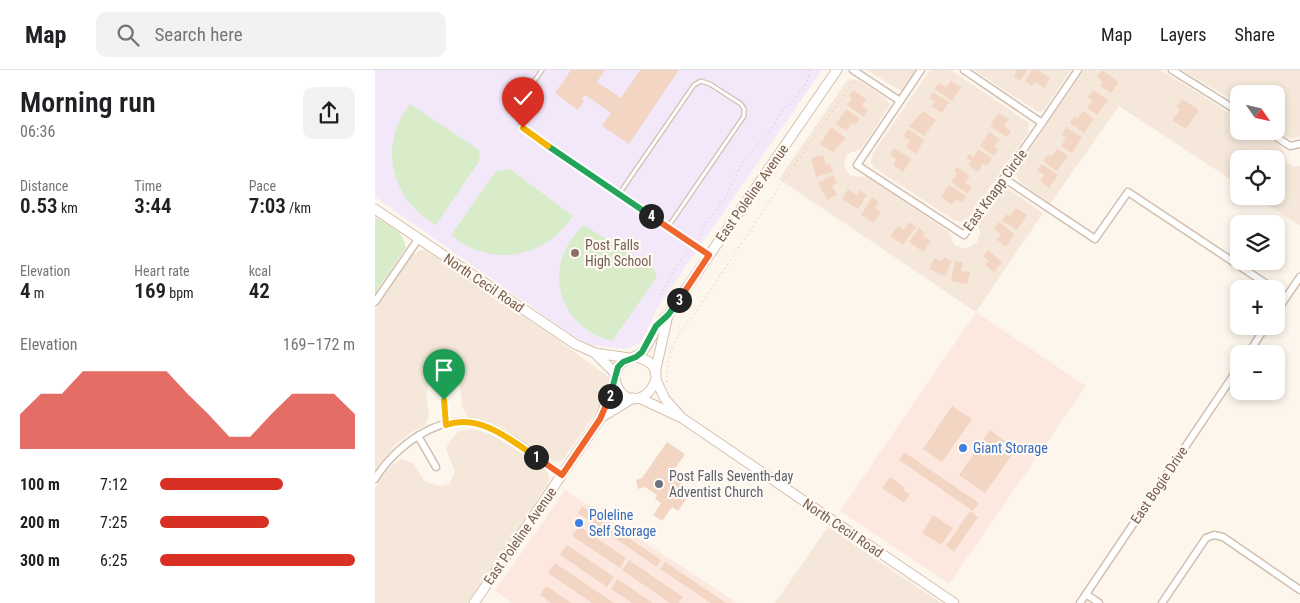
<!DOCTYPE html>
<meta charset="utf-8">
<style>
:root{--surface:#fff;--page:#f2f2f2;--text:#202124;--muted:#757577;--line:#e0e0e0;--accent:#d93025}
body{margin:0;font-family:"Roboto Condensed",sans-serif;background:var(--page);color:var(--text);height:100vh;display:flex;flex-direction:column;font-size:19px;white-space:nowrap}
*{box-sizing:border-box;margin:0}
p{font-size:16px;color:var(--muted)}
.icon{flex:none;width:28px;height:28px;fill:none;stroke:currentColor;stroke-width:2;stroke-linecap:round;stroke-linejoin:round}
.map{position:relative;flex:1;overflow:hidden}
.panel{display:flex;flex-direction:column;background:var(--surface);width:375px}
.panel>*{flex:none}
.needle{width:32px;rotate:124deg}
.controls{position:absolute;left:855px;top:15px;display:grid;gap:10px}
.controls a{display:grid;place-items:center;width:55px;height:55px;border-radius:10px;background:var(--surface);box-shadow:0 2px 8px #0003;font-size:25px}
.pin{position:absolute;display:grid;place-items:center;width:42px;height:42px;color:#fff;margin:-51px -21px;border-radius:50% 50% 50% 0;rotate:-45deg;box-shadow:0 0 5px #0007}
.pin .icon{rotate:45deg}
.km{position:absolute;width:25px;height:25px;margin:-12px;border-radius:50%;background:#222;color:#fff;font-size:14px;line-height:25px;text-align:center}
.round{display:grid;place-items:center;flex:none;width:52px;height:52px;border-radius:10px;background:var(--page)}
.headline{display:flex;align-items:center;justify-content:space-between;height:85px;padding:0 20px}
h1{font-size:28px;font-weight:600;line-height:38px}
.stats{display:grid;grid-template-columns:repeat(3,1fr);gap:8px;height:85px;padding:5px 20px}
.stats div{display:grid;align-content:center}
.stats b{font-size:21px;font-weight:600}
.stats small{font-size:14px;font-weight:400}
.stats p{font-size:14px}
.chart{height:140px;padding:10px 20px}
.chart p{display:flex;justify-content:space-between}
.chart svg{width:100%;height:90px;margin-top:5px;fill:var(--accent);opacity:.7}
ul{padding:0 20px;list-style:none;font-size:16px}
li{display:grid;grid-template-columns:80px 60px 1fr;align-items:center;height:38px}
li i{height:12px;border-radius:6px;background:var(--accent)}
header{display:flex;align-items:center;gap:30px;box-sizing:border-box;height:70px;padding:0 25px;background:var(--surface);border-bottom:1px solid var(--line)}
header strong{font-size:24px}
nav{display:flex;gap:28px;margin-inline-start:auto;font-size:18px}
.search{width:350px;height:45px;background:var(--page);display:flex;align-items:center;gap:12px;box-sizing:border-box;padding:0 18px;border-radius:10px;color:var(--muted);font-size:19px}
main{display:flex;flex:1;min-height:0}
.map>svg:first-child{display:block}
.residential{fill:#f5e8da}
.commercial{fill:#fde8e0}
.education{fill:#f3e8fa}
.green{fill:#d8ecc9}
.building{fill:#f3d5c3}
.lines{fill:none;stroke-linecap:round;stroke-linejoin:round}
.lane-casing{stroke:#d1beb0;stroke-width:5.5}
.street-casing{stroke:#d1beb0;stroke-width:9}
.secondary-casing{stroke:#d6c0b0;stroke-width:11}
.path{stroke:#d9b8a5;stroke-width:1;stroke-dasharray:1 4;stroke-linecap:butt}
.lane{stroke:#fff;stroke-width:3}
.street{stroke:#fff;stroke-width:6}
.secondary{stroke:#fff;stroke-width:9}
.split-1-casing{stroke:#fff;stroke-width:10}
.split-2-casing{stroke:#fff;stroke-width:10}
.split-3-casing{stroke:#fff;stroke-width:10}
.split-4-casing{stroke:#fff;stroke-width:10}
.split-5-casing{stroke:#fff;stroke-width:10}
.split-6-casing{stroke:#fff;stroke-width:10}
.split-1{stroke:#f5b400;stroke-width:6}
.split-2{stroke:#f0652b;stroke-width:6}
.split-3{stroke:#22a559;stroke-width:6}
.split-4{stroke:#f0652b;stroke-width:6}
.split-5{stroke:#22a559;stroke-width:6}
.split-6{stroke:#f5b400;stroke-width:6}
.education-dot{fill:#8d6e63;stroke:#fffaf3;stroke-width:2}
.shop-dot{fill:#3f7fe0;stroke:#fffaf3;stroke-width:2}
.worship-dot{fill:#6b7280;stroke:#fffaf3;stroke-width:2}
.labels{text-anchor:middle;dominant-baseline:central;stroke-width:4.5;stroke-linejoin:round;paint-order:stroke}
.street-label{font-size:14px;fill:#7a5c4d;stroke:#fffaf3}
.education-label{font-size:14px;fill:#785e54;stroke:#fffaf3;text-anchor:start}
.shop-label{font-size:14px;fill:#366cbe;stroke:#fffaf3;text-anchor:start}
.worship-label{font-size:14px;fill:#5b616d;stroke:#fffaf3;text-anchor:start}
</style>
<header>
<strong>Map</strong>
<div class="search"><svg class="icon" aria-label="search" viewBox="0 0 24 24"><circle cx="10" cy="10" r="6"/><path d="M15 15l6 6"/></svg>Search here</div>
<nav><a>Map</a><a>Layers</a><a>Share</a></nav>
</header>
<main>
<section class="panel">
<div class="headline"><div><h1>Morning run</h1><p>06:36</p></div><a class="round"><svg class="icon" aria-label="share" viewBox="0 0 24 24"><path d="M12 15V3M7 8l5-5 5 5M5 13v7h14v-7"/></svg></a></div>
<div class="stats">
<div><p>Distance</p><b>0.53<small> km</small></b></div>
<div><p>Time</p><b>3:44</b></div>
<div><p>Pace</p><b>7:03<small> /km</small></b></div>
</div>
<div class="stats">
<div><p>Elevation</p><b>4<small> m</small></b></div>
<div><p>Heart rate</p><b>169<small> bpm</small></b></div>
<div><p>kcal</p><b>42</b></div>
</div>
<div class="chart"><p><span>Elevation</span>169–172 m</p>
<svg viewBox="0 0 160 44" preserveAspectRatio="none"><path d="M0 44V27L10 17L20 17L30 6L40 6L50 6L60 6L70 6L80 17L90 27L100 38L110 38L120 27L130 17L140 17L150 17L160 27V44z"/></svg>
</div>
<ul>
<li><b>100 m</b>7:12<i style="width:63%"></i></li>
<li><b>200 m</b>7:25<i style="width:56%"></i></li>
<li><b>300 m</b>6:25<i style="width:100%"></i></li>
</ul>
</section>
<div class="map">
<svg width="925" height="533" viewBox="0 0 925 533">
<rect width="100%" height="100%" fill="#fdf6ec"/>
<g class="residential">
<polygon points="492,0 541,0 528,19 524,20"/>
<polygon points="555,0 576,0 654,53 653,63 590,153 579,150 498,97 496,92 498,83"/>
<polygon points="599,0 696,0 669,40 663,42"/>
<polygon points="709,0 786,0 864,49 864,61 883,61 907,77 912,93 918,96 925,96 925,156 880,126 901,126 901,89 864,89 864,115 744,36 675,134 645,112 639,103"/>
<polygon points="807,0 925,0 925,67 915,69 901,60 901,24 864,24 864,34"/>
<polygon points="473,9 483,10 510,28 515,35 486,79 472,84 469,92 471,100 476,106 493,107 573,161 579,175 590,179 602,172 605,163 603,154 626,122 630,119 635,120 668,143 601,242 404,109"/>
<polygon points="45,180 50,180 179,267 235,308 234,324 187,391 182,392 177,390 127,357 93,347 87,337 85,317 81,310 62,309 55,313 51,324 54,345 50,356 37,362 21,374 0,400 0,240 37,185"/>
<polygon points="99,359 122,366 170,398 174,407 173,414 92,533 0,533 0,418 12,399 26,389 38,393 50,412 65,416 74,414 80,402 71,379 74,372 84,361"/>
<polygon points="453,457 566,533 400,533"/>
</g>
<g class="commercial">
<polygon points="601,242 711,316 574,514 465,441"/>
<polygon points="190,420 362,533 137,533 120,521"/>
</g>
<polygon class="education" points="0,0 447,0 282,238 270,265 264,273 251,279 215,275 198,266 0,127"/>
<g class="green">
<path d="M35,34L104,80L105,90L61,155C15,129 3,75 35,34Z"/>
<path d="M135,99L198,146C169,189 116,198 76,165L121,101Z"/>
<path d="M0,147C13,155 32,162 30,179L0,223Z"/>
<path d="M209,155L279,199L282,207L237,271C181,257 166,194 209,155Z"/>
</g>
<g class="building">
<polygon points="196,0 230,0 222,12 246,28 265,0 304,0 254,74 227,56 236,43 210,25 207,29 209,31 203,40 180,23"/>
<polygon points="639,0 652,0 645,11 639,6 641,2"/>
<polygon points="657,0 663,0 675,8 669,18 660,12 657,16 650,11"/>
<polygon points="727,0 744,12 736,23 725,16 728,12 722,7"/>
<polygon points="576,11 586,17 577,31 560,19 564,13 571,17"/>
<polygon points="478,20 491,29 487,36 493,40 489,47 472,35 477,28 474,26"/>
<polygon points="718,20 733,30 722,45 712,38 718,31 712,27"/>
<polygon points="558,22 574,32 567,43 557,37 560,32 554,28"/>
<polygon points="807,29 824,40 811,59 797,50 805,40 801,37"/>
<polygon points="471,39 485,49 480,55 477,53 472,61 461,54"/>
<polygon points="548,41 561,50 549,66 534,56"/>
<polygon points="708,41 719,49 709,63 695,53 699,47 702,49"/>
<polygon points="623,43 634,49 629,56 636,61 632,67 615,56"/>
<polygon points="456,57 471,68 458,82 445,74"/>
<polygon points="691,57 707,67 697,83 686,76 691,68 687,65"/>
<polygon points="533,59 549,70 541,84 531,77 535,70 528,66"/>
<polygon points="614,62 625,69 619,76 623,79 619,86 605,76"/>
<polygon points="519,78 537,89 528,102 518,95 521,89 515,85"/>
<polygon points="603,79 617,88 612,96 608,93 603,102 593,95 596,91 591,88 594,84 599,87"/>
<polygon points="682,79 693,86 682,101 668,91 673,84 676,87"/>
<polygon points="448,85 451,95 455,94 458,102 441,107 436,88"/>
<polygon points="667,94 683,105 674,118 665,111 669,105 662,100"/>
<polygon points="582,97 595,106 590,112 597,117 593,124 576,112 582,103 579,100"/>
<polygon points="458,105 462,113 457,116 462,125 452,130 443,113"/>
<polygon points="574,115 591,126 587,133 581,129 577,135 566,127"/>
<polygon points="473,119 482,125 485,120 492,125 483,139 467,129"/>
<polygon points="497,127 504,132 500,138 506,142 499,153 486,145"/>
<polygon points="641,138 652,145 642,160 627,151 632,144 635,146"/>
<polygon points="534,152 541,157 528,175 515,166 523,156 529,160"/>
<polygon points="624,152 640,164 631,177 622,170 626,164 619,159"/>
<polygon points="544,158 550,163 548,166 556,171 548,182 534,172"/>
<polygon points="613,180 627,192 619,202 610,195 614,191 608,186"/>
<polygon points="569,187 577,191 570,206 554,199 559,188 567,191"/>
<polygon points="580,191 588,192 586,201 595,202 592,214 576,211"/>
<polygon points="577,336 597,349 567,392 548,379"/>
<polygon points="615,360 641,379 610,423 584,405"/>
<polygon points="292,372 310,384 295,406 317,421 303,441 297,437 287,451 278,445 286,433 280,429 282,425 270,417 263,419 261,410 267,408"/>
<polygon points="529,382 604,433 598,441 524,390"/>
<polygon points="515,407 530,418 528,420 535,424 529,433 507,418"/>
<polygon points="207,436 286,490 282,497 203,443"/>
<polygon points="595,441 603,447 579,482 571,476"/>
<polygon points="558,445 578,458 566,475 547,463"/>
<polygon points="204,456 251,488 245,498 197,466"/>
<polygon points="192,475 239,507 232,517 185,485"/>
<polygon points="254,490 308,527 304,533 295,533 247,500"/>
<polygon points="290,492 351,533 336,533 285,499"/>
<polygon points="180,493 239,533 217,533 173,503"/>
<polygon points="242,509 278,533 257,533 236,519"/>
<polygon points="171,516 197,533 176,533 165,525"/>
</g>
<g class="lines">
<g class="lane-casing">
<g id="lane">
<path d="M167,0C156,17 136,37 148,58L333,184"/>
<polyline points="244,124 319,15 326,11 335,14 366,34 369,39 369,46 293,157"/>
</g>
</g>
<g class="street-casing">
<g id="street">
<polyline points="478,0 525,31"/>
<polyline points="546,0 482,95 589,165 667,53 589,0"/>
<polyline points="797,0 864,42"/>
<polyline points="667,53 703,0"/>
<polyline points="892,61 915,76 925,74"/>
<polyline points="630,109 720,169 753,122 899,219"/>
<polyline points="901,220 911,227"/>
<polyline points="0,232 44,168"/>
<polyline points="901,242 925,207"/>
<polyline points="873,284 891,256"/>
<polyline points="69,331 71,355"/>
<polyline points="43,366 61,397"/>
<path d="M0,409C19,377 66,341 105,354C134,363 163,388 187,405"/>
<polyline points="711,524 724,533"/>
<polyline points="705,533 864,297"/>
<polyline points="787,533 831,468 839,465 848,467 925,520"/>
</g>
</g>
<g class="secondary-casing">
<g id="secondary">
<polyline points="0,139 200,274 220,283 254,288"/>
<polyline points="220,283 240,303"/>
<path d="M261,287C307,296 262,352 243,318C239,311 239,302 244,296C250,288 260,289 267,282C278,270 279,255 293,245L462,0"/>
<polyline points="280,303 293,245"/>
<polyline points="281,310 290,329 305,346"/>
<polyline points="264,328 307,348 579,533"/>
<polyline points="227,347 258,328"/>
<polyline points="99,533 225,349 240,310"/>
</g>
</g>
<g class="path">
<polyline points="323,170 328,158 350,128 369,90 394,63 409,38 417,33 432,12 435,0"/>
<polyline points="285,225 307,188 316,180"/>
<path d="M292,312C290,284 301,265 319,245L408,111L479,11"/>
</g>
<use href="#lane" class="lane"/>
<use href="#street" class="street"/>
<use href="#secondary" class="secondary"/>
</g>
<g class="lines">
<g class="split-1-casing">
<path id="split-1" d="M69,330L71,355C104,343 136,370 161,387"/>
</g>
<g class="split-2-casing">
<polyline id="split-2" points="161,387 187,405 225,349 235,326"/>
</g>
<g class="split-3-casing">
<polyline id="split-3" points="235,326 243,297 248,292 261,287 267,282 281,256 293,245 304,230"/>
</g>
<g class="split-4-casing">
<polyline id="split-4" points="276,146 334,185 304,230"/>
</g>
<g class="split-5-casing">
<polyline id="split-5" points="173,76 276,146"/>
</g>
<g class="split-6-casing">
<polyline id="split-6" points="148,58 173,76"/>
</g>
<use href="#split-1" class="split-1"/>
<use href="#split-2" class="split-2"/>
<use href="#split-3" class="split-3"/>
<use href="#split-4" class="split-4"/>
<use href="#split-5" class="split-5"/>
<use href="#split-6" class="split-6"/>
</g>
<circle class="education-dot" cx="200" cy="183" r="5"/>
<g class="shop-dot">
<circle cx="588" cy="378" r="5"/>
<circle cx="204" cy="453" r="5"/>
</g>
<circle class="worship-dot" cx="284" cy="414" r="5"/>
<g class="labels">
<g class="street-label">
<text transform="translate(620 120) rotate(-54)">East Knapp Circle</text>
<text transform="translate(377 123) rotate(-55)">East Poleline Avenue</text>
<text transform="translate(109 213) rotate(34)">North Cecil Road</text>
<text transform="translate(784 415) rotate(-56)">East Bogie Drive</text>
<text transform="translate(468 458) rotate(34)">North Cecil Road</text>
<text transform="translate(145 466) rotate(-55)">East Poleline Avenue</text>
</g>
<g class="education-label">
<text x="210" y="175">Post Falls<tspan x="210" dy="16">High School</tspan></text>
</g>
<g class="shop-label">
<text x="598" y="378">Giant Storage</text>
<text x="214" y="445">Poleline<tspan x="214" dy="16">Self Storage</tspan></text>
</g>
<g class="worship-label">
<text x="294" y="406">Post Falls Seventh-day<tspan x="294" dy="16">Adventist Church</tspan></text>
</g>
</g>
</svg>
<div class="controls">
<a><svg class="needle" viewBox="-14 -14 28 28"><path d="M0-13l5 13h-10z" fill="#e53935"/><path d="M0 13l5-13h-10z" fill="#757577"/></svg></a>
<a><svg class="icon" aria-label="locate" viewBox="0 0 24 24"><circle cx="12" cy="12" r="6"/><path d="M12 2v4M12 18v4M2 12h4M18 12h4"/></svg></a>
<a><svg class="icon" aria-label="layers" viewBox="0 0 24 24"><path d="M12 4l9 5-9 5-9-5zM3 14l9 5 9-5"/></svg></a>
<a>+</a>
<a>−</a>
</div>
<div class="pin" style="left:69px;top:330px;background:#1e9e55"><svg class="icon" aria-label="arrive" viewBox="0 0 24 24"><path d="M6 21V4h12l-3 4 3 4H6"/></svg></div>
<div class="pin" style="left:148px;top:58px;background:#d93025"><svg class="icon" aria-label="check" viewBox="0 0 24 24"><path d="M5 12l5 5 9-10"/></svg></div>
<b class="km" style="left:161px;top:387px">1</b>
<b class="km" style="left:235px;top:326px">2</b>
<b class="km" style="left:304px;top:230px">3</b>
<b class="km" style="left:276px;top:146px">4</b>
</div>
</main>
